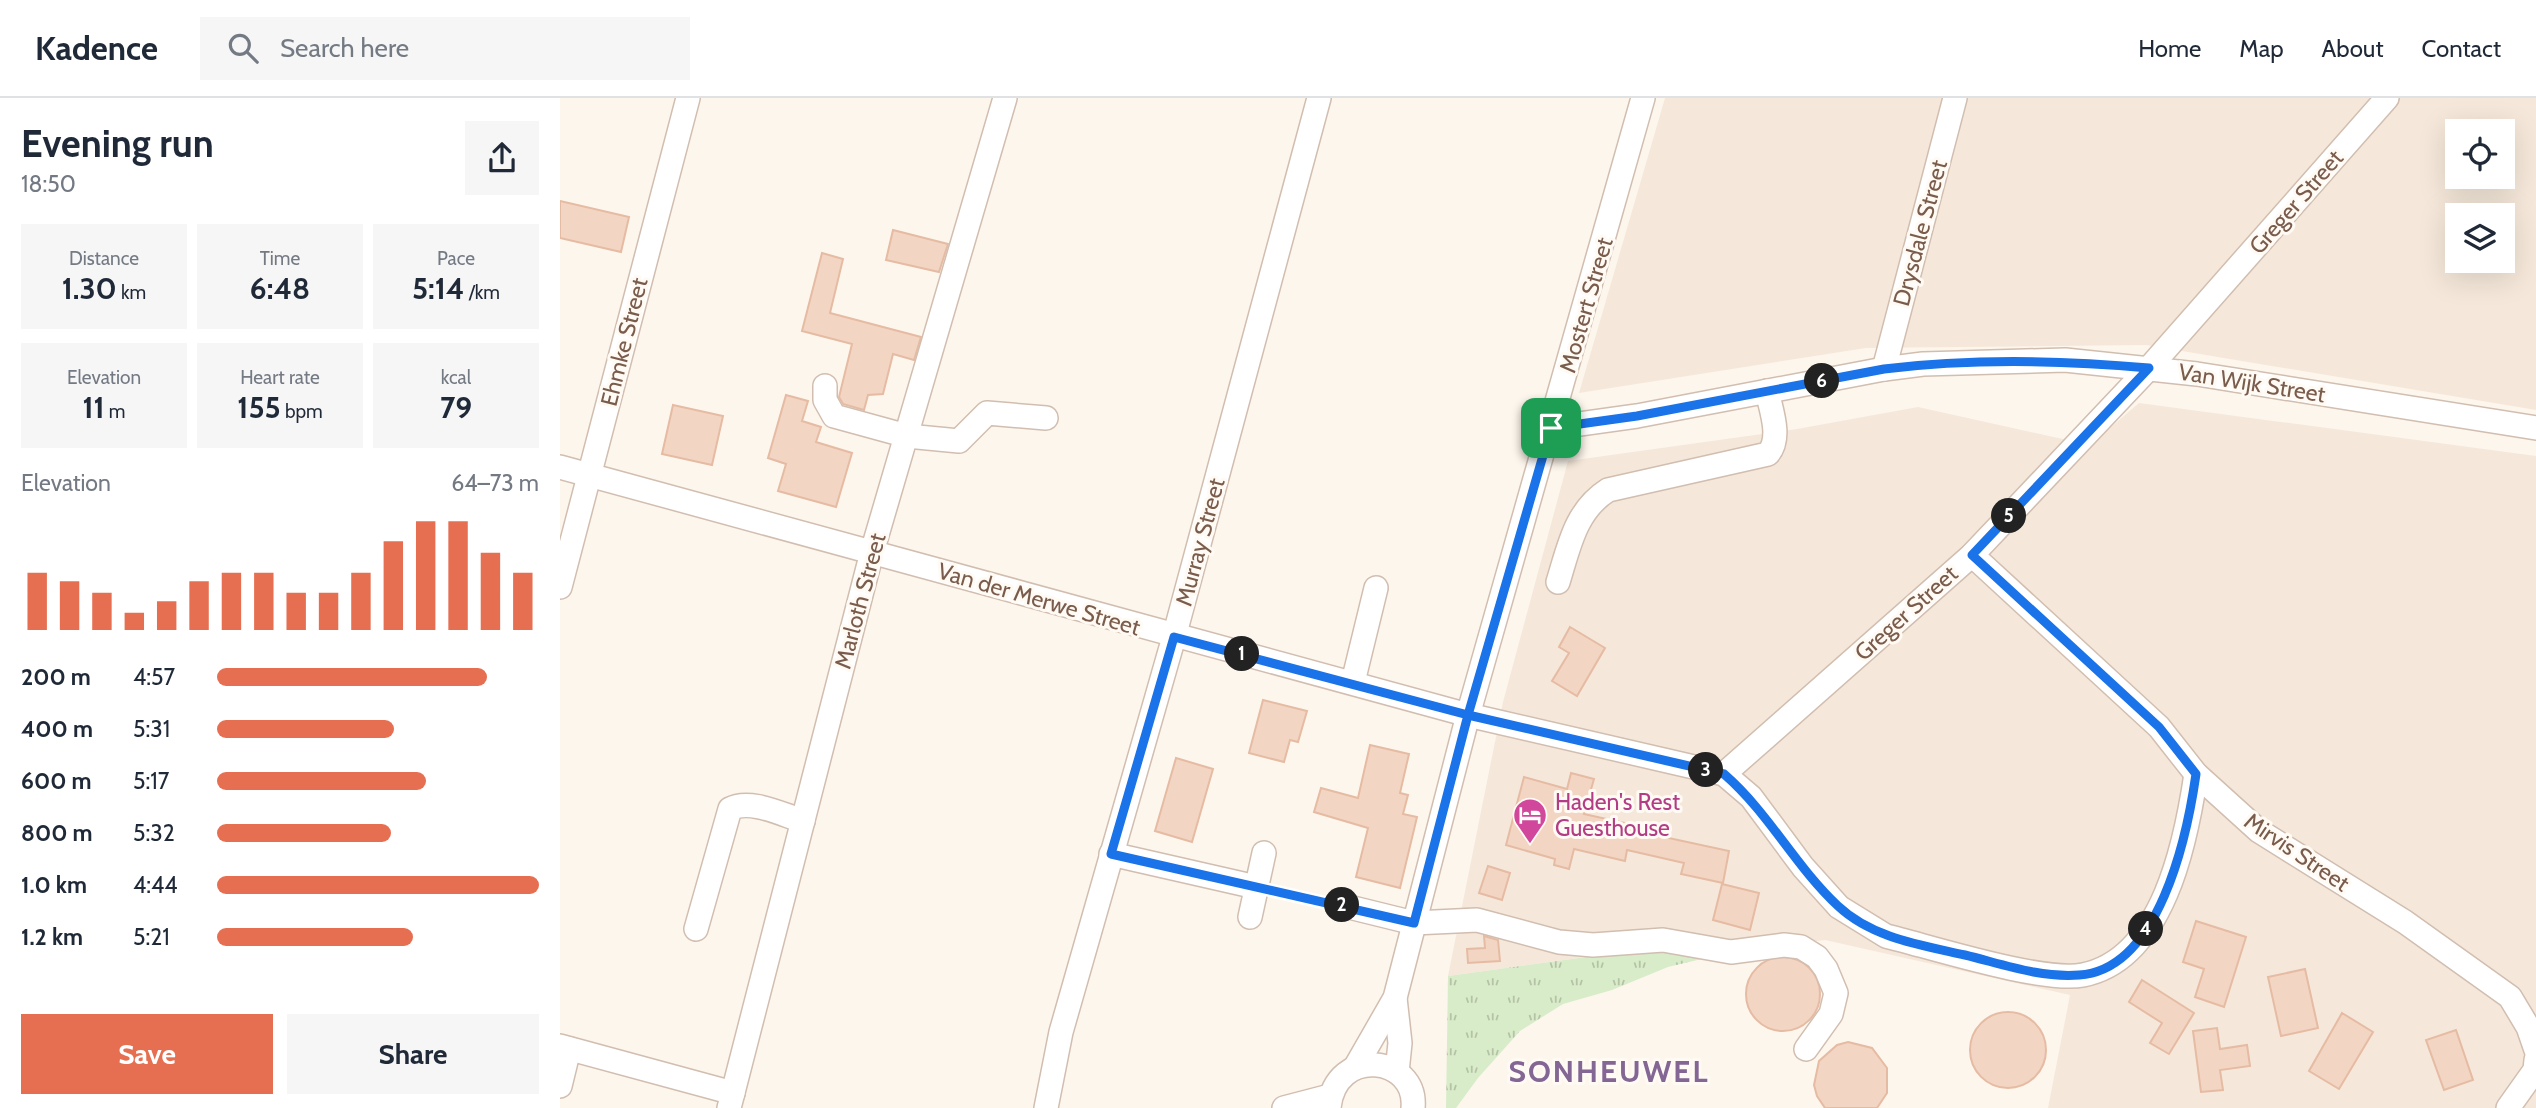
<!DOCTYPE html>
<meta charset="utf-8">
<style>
:root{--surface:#fff;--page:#f6f6f7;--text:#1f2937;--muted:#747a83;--line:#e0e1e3;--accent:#e76f51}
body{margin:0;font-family:Cabin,sans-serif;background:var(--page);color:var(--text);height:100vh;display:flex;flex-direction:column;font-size:26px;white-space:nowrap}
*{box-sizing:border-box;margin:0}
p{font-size:23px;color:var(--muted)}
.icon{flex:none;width:38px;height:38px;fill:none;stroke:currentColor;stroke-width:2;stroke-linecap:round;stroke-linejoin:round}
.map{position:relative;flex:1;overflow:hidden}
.side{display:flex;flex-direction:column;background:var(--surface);width:560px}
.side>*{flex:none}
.tools{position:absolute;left:1885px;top:21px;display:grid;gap:14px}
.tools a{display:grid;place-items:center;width:70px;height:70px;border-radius:0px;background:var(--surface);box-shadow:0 7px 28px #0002;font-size:35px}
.pin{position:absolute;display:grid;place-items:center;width:60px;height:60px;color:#fff;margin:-30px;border-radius:14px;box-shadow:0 4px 10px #0006}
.km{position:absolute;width:35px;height:35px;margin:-18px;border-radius:50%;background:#222;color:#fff;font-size:19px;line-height:35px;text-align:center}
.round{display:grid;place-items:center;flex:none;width:74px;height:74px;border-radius:0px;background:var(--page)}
.headline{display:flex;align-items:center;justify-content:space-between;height:119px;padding:0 21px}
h1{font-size:38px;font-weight:700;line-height:52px}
.stats{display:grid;grid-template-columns:repeat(3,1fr);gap:10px;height:119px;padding:7px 21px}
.stats div{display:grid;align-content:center;border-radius:0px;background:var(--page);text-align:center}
.stats b{font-size:30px;font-weight:700}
.stats small{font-size:19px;font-weight:400}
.stats p{font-size:19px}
.chart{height:196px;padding:14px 21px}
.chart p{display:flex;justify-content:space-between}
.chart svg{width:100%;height:126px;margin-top:7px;stroke:var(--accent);stroke-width:6}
.button{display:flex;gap:14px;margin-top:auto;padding:14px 21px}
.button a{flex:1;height:80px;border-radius:0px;background:var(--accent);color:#fff;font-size:28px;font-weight:700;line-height:80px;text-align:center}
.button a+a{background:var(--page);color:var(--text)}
ul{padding:0 21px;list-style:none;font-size:23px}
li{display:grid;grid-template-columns:112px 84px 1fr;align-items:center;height:52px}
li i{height:18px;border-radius:9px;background:var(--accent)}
header{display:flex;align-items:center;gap:42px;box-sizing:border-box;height:98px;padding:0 35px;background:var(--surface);border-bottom:2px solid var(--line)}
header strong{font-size:33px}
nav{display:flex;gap:38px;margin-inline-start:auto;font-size:24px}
.search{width:490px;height:63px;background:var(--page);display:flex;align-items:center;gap:18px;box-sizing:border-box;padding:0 24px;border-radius:0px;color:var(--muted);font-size:26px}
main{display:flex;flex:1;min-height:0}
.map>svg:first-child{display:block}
.residential{fill:#f5e8da;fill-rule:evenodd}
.grass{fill:url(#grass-tufts)}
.building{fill:#f3d5c3;stroke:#e6bba3;stroke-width:2}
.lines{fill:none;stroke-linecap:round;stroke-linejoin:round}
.minor-casing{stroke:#d1beb0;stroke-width:26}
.path{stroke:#d9b8a5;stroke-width:3.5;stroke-dasharray:2 5;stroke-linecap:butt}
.minor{stroke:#fff;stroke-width:23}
.route-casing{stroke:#fff;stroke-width:14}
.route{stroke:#1a73e8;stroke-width:9}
.labels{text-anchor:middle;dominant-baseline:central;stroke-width:6;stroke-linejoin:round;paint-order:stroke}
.street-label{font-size:23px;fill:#7a5c4d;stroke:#fffaf3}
.hotel-label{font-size:23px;fill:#b23c85;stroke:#fffaf3;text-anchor:start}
.district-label{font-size:30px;font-weight:bold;letter-spacing:2px;fill:#846695;stroke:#fffaf3}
</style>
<header>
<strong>Kadence</strong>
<div class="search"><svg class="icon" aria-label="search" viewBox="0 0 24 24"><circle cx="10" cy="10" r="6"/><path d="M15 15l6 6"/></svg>Search here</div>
<nav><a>Home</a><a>Map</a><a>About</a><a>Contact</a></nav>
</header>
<main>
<section class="side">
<div class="headline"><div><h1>Evening run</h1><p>18:50</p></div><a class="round"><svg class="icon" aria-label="share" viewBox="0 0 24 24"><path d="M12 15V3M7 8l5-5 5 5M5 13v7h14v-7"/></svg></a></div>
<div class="stats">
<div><p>Distance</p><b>1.30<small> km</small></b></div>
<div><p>Time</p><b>6:48</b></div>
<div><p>Pace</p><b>5:14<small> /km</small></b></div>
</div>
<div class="stats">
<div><p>Elevation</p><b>11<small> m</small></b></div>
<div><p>Heart rate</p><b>155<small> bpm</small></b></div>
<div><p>kcal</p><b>79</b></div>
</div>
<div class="chart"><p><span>Elevation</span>64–73 m</p>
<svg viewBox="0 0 160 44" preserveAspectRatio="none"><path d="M5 44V24M15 44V27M25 44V31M35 44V38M45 44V34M55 44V27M65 44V24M75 44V24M85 44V31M95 44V31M105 44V24M115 44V13M125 44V6M135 44V6M145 44V17M155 44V24"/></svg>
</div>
<ul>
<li><b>200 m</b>4:57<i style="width:84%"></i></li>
<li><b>400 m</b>5:31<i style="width:55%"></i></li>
<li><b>600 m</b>5:17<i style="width:65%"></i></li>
<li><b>800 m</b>5:32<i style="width:54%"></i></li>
<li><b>1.0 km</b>4:44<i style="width:100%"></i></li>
<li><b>1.2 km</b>5:21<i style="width:61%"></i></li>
</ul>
<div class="button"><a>Save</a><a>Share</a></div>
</section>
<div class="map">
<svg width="1976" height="1010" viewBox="0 0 1976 1010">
<defs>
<pattern id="grass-tufts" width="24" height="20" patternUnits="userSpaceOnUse" patternTransform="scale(1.75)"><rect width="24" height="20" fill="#d8ecc9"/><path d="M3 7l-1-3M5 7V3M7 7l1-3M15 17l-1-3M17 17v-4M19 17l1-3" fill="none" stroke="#b4c2a5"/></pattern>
</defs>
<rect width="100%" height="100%" fill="#fdf6ec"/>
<g class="residential">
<path d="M1105,0H1976V312L1586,247L1306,250L1019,295ZM1897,33H1942V79H1897ZM1897,117H1942V163H1897Z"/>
<polygon points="1579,305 1976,358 1976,1010 1488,1010 1510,897 1265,842 1224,847 1128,845 888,878 943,604 1008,363 1237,331 1358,309 1530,347"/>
</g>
<polygon class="grass" points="1128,845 1171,854 1108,869 1052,892 1003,906 960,933 918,980 896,1010 886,1010 888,878"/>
<g class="building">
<polygon points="0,103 69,119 61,154 0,140"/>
<polygon points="333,132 388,146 379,174 326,162"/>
<polygon points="262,155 283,161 270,215 361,239 354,262 333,256 323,296 308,297 304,312 283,306 279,299 292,246 242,233"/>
<polygon points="226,297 248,303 242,323 261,329 256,344 292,355 276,409 218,393 226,366 208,360"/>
<polygon points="113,307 163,318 152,367 102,356"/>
<polygon points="1010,529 1045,550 1017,598 992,583 1009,555 999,549"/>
<polygon points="703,602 747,613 738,644 730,642 724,664 689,655"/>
<polygon points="810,647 849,656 840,695 848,697 843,716 857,719 840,790 796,779 808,730 754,714 761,690 798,700"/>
<polygon points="616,660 653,671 632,744 595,733"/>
<polygon points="1011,675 1034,681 1024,716 1105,734 1104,739 1169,753 1163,785 1121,776 1124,765 1067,752 1065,763 1014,751 1009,771 994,767 995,761 946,747 964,679 1007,691"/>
<polygon points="928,768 950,775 942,802 919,795"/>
<polygon points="1162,786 1199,795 1190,832 1153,822"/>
<polygon points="1636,823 1686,839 1664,909 1635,899 1644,871 1623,864"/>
<polygon points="924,838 938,842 940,863 908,865 907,851 925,850"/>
<circle cx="1223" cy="896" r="37"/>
<polygon points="1745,871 1758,930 1721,938 1708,879"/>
<polygon points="1582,882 1634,915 1609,956 1590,945 1602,925 1569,904"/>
<circle cx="1448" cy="952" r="38"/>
<polygon points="1782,915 1813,934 1779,991 1749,973"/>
<polygon points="1657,930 1660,951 1687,947 1690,968 1660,972 1663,992 1641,994 1633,933"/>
<polygon points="1896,932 1913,982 1884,992 1866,942"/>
<polygon points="1288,944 1312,950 1327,970 1327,995 1317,1010 1265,1010 1257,998 1254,987 1259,963 1277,947"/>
</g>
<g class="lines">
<g class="minor-casing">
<g id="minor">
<polyline points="1324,271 1395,0"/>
<polyline points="265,288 265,302 274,318 347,338 399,343 427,315 486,320"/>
<polyline points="991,330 1077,318 1324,271 1363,266 1505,262 1637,276 1976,330"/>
<path d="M0,369L908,617L1164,676L1191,699L1243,769L1279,809L1326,838C1371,849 1483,885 1523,877C1603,861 1626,744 1636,676"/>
<polyline points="1412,457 1599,629 1636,676 1699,733 1845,824 1950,899 1968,929 1976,952"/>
<path d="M998,484C1009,449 1015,413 1048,392L1208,356C1222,340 1211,312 1207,293"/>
<polyline points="0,489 128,0"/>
<polyline points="793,584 816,490"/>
<polyline points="1164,676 1412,457 1589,270 1827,0"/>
<polyline points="551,756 696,789"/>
<polyline points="785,808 854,825 917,822 999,844 1033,847 1103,842 1171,854 1224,847 1241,849 1257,859 1266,871 1276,895 1271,916 1246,951"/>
<polyline points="690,819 704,755"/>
<path d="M136,831L170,711C190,700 223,717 243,723"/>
<polyline points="835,900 840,945 837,974"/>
<polyline points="0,948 173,995"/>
<polyline points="796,968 835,900 908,617 1083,0"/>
<polyline points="0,988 9,951"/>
<polyline points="169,1010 312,454 445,0"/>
<polyline points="486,1010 501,934 614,539 759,0"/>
<polyline points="724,1010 770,998"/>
<path d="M769,1010C775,947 858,958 853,1010"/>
<polyline points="1948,1010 1975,972 1976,962"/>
</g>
</g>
<polyline class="path" points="716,793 766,804"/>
<use href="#minor" class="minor"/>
</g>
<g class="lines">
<g class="route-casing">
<path id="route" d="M991,330L908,617L614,539L551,756L854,825L908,617L1164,676C1209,715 1235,768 1278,808C1312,840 1361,847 1405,857C1442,866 1480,880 1519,877C1599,872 1627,739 1636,676L1599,629L1412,457L1589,270C1501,262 1413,260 1324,271L1077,318L991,330"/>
</g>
<use href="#route" class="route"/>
</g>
<defs>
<g id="hotel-pin" transform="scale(1.75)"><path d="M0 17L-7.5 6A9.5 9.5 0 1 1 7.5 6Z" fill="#d1479c" stroke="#fffaf3"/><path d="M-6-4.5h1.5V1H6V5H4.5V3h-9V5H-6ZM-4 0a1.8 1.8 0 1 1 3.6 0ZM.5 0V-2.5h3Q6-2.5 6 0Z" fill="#fff"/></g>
</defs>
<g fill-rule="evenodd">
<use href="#hotel-pin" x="970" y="717"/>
</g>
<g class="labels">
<g class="street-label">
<text transform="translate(1736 104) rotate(-49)">Greger Street</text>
<text transform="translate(1360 135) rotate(-75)">Drysdale Street</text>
<text transform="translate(1026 207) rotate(-74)">Mostert Street</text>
<text transform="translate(64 244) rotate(-76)">Ehmke Street</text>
<text transform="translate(1692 285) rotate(9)">Van Wijk Street</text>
<text transform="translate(640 444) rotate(-75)">Murray Street</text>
<text transform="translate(479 501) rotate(16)">Van der Merwe Street</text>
<text transform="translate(300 503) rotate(-75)">Marloth Street</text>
<text transform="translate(1346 515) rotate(-42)">Greger Street</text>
<text transform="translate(1737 754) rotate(34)">Mirvis Street</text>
</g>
<g class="hotel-label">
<text x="995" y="704">Haden's Rest<tspan x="995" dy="26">Guesthouse</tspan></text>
</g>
<g class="district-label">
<text x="1049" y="973">SONHEUWEL</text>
</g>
</g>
</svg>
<div class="tools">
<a><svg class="icon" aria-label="locate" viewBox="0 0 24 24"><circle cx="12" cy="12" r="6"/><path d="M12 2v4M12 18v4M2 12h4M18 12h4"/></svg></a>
<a><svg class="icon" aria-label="layers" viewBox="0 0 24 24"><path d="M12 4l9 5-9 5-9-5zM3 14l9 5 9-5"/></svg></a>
</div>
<div class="pin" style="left:991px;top:330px;background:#1e9e55"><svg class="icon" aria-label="arrive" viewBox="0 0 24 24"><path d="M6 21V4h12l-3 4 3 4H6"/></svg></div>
<b class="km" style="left:682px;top:556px">1</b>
<b class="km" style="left:782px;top:807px">2</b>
<b class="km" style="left:1146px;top:672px">3</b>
<b class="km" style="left:1586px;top:831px">4</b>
<b class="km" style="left:1449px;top:418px">5</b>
<b class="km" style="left:1262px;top:283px">6</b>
</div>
</main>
